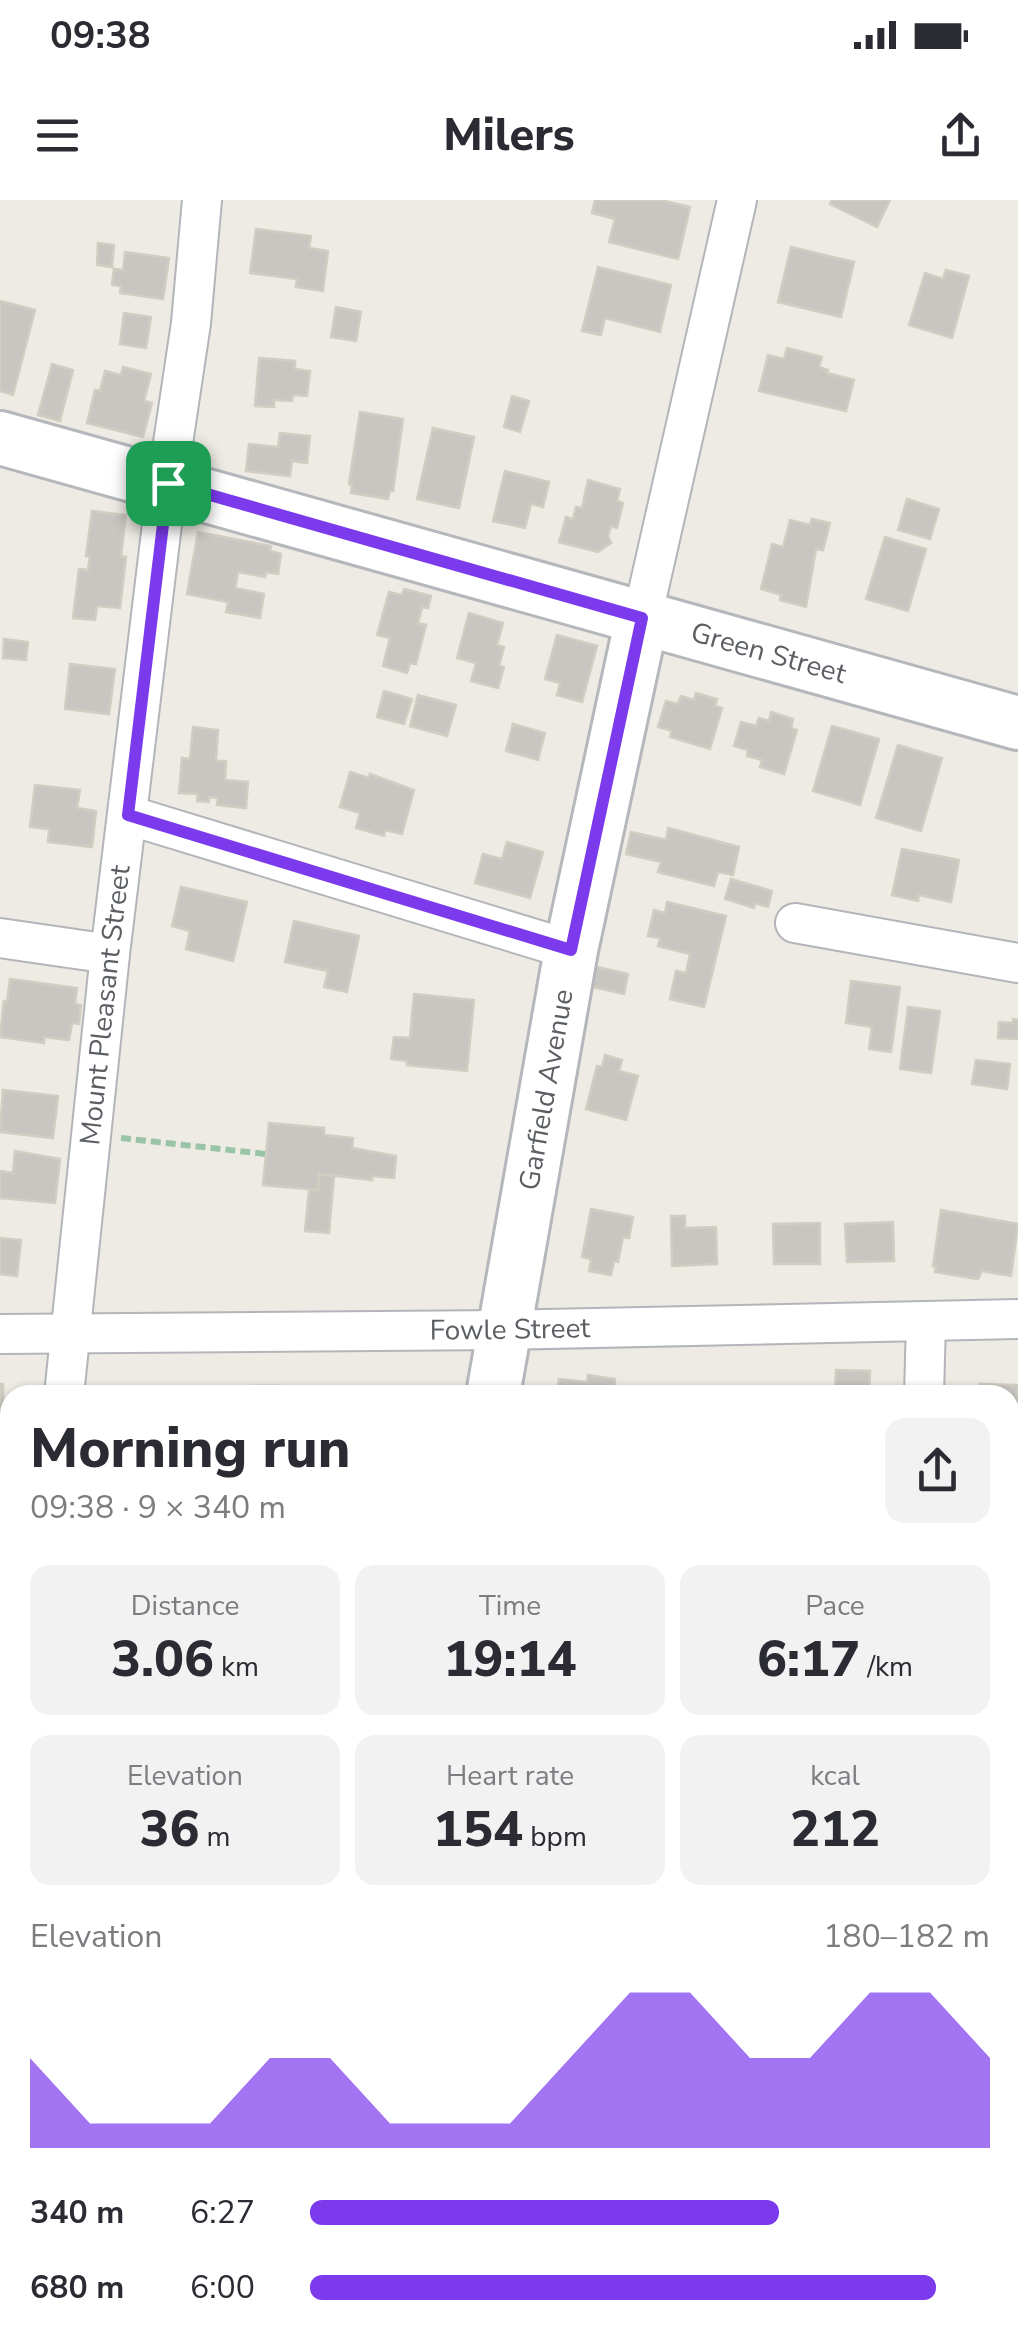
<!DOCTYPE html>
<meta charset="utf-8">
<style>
:root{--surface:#fff;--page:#f2f2f3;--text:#2b2b33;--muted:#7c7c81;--accent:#7c3aed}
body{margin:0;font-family:"Nunito Sans",sans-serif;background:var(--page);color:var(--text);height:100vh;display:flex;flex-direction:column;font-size:38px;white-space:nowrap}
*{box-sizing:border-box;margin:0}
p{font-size:32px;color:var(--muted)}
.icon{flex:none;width:55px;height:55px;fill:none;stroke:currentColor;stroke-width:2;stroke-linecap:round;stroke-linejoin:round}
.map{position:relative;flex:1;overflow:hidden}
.drawer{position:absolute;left:0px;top:1185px;width:1020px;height:962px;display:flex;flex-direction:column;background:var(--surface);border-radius:30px 30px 0 0;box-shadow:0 2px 8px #0004}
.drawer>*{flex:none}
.pin{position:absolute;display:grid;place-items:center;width:85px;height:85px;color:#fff;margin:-42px;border-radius:20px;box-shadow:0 5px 15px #0006}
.round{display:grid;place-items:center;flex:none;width:105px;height:105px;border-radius:20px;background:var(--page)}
.head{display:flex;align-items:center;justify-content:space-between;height:170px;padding:0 30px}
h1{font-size:55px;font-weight:800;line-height:75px}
.stats{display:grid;grid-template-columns:repeat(3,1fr);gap:15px;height:170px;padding:10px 30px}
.stats div{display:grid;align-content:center;border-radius:20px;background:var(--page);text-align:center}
.stats b{font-size:50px;font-weight:800}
.stats small{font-size:28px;font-weight:400}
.stats p{font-size:28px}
.chart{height:280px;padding:20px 30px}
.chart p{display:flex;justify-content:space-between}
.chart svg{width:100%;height:180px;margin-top:10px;fill:var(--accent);opacity:.7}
ul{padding:0 30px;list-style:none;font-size:32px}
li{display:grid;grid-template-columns:160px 120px 1fr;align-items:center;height:75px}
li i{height:25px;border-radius:12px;background:var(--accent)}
.status{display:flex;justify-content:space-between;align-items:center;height:70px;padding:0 50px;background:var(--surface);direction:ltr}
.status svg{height:28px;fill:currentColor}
header{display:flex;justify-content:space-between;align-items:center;height:130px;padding:0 30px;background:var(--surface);font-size:45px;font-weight:800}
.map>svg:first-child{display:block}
.building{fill:#c8c6c0;stroke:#d2cdc2;stroke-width:2.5}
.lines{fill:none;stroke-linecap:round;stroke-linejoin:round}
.street-casing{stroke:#b4b5ba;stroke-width:42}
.secondary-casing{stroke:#b5b7bd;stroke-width:58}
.path{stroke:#9ac4a7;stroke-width:6;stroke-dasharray:10 5;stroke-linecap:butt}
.street{stroke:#fff;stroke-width:38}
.secondary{stroke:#fff;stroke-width:52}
.route-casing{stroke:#fff;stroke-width:20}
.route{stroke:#7c3aed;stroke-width:12}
.labels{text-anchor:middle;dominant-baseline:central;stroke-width:8;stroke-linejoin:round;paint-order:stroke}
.street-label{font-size:28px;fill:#5b5f63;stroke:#fff}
</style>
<div class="status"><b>09:38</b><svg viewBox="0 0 49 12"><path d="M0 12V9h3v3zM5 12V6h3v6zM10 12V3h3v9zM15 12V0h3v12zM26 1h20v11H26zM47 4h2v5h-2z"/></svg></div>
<header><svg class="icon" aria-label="menu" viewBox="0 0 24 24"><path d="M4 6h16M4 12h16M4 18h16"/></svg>Milers<svg class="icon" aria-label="share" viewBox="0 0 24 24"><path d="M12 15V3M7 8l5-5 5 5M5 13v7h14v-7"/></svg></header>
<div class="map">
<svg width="1018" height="2147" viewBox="0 0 1018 2147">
<rect width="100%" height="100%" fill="#edebe3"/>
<g class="building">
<polygon points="595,0 660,0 690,7 678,59 609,42 615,19 592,13"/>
<polygon points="832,0 890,0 877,27 830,4"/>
<polygon points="256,29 311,36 309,48 328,51 323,91 296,87 297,79 250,73"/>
<polygon points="98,43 114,45 112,67 97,65"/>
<polygon points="791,47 854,62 841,117 778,102"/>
<polygon points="125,52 169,58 163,99 120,93 121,86 112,85 114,69 123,70"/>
<polygon points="598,67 671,85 660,132 605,118 601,135 582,131"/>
<polygon points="946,70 969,76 952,138 909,125 925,73 943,79"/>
<polygon points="0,101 35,110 13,195 0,191"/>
<polygon points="336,107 361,112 356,141 331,137"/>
<polygon points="124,113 151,117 146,148 120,144"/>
<polygon points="787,148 822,157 819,167 828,170 827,173 854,180 846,211 759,191 768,155 784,159"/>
<polygon points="259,158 295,161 295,169 310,171 307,196 293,195 292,201 274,200 274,207 255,206"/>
<polygon points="52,164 73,170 60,221 38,215"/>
<polygon points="123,167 151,174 144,201 152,203 143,237 87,223 95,190 100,191 105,171 121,175"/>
<polygon points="512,196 529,201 520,232 504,227"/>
<polygon points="360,212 403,219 393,291 390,290 388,299 351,293 352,285 349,284"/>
<polygon points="433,228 474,237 459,308 417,299"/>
<polygon points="280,233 310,236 307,263 292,261 290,276 246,271 249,244 278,247"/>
<polygon points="505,271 549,282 543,307 531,304 525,328 493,321"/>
<polygon points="588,280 620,289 617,301 623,303 617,328 611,326 608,336 611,343 598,352 559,342 566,317 573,319 576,307 582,308"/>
<polygon points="907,299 939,309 930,339 898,330"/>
<polygon points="92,311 126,315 121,356 126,357 120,408 97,406 95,420 73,418 79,369 88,370 90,356 86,356"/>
<polygon points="812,319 830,323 823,350 816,349 806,407 780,400 781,395 761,389 772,344 783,347 790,320 810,325"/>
<polygon points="198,332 271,346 270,351 281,354 278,374 266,372 265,377 238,372 235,388 264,394 260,418 226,412 228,402 187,394"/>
<polygon points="885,337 926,349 908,411 866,399"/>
<polygon points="404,389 431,396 428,408 422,407 418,423 426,425 416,464 410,463 407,473 383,466 390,438 377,435 389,392 402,395"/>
<polygon points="469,413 503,423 497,445 504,447 499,466 504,467 498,488 471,481 476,463 457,458"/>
<polygon points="557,435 597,446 582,502 557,495 560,483 545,479"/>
<polygon points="4,439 28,442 26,460 3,458"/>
<polygon points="70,464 115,469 109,514 65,509"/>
<polygon points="384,491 412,499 404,524 377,517"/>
<polygon points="696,493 717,499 715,506 722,508 710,549 670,537 672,531 658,527 666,501 678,504 681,496 694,500"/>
<polygon points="418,495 456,505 447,536 410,526"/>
<polygon points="771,512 793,519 791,528 797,530 784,574 760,567 762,560 747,556 748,550 734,546 741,522 756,526 759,518 769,521"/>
<polygon points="513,524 545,533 538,560 506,551"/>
<polygon points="832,526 879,539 860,605 813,591"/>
<polygon points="193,527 218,530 216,561 226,561 225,580 248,582 246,608 217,605 218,598 209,597 209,602 197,601 198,594 179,593 182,558 190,559"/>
<polygon points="898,545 942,558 921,631 876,618"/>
<polygon points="350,572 369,578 370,574 414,590 402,634 385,630 384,636 356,628 360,613 340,607"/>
<polygon points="35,585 80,590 77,608 96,611 92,647 48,642 49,629 30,627"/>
<polygon points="668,628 739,647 733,675 718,672 714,686 658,672 661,662 626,654 631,632 666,640"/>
<polygon points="507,642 543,652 530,698 475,683 483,654 502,659"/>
<polygon points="902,649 959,660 951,702 919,695 918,701 892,695"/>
<polygon points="731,679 772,691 768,707 755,703 754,708 725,699"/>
<polygon points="181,687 247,702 233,761 186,749 190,731 172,726"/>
<polygon points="667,702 726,716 704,807 670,799 676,771 686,773 690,754 658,746 660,738 648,736 654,710 665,713"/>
<polygon points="294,721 359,736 347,792 324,787 328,771 285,762"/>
<polygon points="597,767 628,774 624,794 593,787"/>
<polygon points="10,779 77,788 75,804 81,805 79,824 72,823 69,840 44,837 44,843 0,837 4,801 7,802"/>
<polygon points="851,781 900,787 891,852 869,849 872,827 846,823"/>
<polygon points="414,794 474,800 467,871 407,865 407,861 391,859 394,837 410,838"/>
<polygon points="908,807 940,811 931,873 900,869"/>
<polygon points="1013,819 1018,820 1018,839 998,838 999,822 1013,823"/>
<polygon points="605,855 622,860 619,871 638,876 626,920 586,909 597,866 602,867"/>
<polygon points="976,860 1010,864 1007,889 972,884"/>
<polygon points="3,890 58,896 53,938 0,932"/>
<polygon points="269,923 324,928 324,935 353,938 352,948 396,956 394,978 372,976 372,980 319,974 318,990 263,985"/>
<polygon points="15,951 60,959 55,1003 0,998 0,971 13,973"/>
<polygon points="319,974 334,976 329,1033 305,1031 309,990 318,990"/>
<polygon points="591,1009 633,1017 629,1038 623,1037 618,1062 614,1061 611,1075 589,1071 591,1059 582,1057"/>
<polygon points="941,1010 1018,1024 1011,1076 982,1071 978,1079 935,1072 936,1066 933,1066"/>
<polygon points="671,1016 685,1016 685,1028 716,1027 717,1064 672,1066"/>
<polygon points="893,1022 894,1061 847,1062 845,1024"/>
<polygon points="820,1023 820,1064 774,1064 773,1024"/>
<polygon points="0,1038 21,1040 17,1076 0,1074"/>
<polygon points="836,1170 870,1171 869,1195 835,1195"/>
<polygon points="588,1175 615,1179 614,1194 624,1195 557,1195 559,1179 587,1182"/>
<polygon points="0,1184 3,1184 4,1230 0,1230"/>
<polygon points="980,1184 1018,1185 1018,1232 1010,1232 1010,1195 980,1195"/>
<rect x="251" y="1186" width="29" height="9"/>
<polygon points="697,1191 757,1192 757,1195 697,1195"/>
<polygon points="1010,1281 1018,1282 1012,1350 1010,1350"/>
<polygon points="0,1316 9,1317 5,1352 0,1351"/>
<rect x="1010" y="1855" width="8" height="46"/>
<rect x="1010" y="1964" width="6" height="29"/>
<polygon points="461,2140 516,2143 515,2147 461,2147"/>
</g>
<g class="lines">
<g class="street-casing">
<g id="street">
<polyline points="642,418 737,0"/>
<polyline points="128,615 571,750"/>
<polyline points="795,723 1018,763"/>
<polyline points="0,738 110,754"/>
<path id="s1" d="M0,1134L502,1130L1018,1119"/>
<path id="s2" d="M64,1195L110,754L167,283L191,123L202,0"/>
<polyline points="924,1195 926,1121"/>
<polyline points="0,1475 10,1475"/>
<polyline points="6,2147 10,2019"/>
<polyline points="888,2147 889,2138"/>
</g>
</g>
<g class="secondary-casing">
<g id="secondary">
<path id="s3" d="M0,238L1018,523"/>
<path id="s4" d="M493,1195L571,750L642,418"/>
<polyline points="394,2147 395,2138"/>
</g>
</g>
<polyline class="path" points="121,938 266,954"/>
<use href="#street" class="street"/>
<use href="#secondary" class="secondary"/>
</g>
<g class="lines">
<g class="route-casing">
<polygon id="route" points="168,283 642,418 571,750 128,615"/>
</g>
<use href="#route" class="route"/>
</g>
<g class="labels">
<g class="street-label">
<text stroke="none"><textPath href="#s3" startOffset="798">Green Street</textPath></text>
<text stroke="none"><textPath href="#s2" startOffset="392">Mount Pleasant Street</textPath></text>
<text stroke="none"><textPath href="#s4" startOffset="310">Garfield Avenue</textPath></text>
<text stroke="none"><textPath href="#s1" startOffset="510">Fowle Street</textPath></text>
</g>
</g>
</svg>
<div class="pin" style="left:168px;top:283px;background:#1e9e55"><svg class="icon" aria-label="arrive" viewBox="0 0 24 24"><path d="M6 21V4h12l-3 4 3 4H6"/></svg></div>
<section class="drawer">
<div class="head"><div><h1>Morning run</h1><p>09:38 · 9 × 340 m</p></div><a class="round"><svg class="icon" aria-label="share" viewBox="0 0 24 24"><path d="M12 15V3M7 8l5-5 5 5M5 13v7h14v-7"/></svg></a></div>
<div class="stats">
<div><p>Distance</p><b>3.06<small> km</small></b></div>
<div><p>Time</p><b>19:14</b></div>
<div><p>Pace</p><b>6:17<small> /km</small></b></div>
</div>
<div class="stats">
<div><p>Elevation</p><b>36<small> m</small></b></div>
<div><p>Heart rate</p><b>154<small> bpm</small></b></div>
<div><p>kcal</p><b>212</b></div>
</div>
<div class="chart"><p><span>Elevation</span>180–182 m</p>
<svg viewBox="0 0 160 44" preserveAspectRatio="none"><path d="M0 44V22L10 38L20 38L30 38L40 22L50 22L60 38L70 38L80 38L90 22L100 6L110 6L120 22L130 22L140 6L150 6L160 22V44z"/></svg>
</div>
<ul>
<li><b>340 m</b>6:27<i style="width:69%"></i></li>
<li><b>680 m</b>6:00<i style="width:92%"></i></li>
</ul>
</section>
</div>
